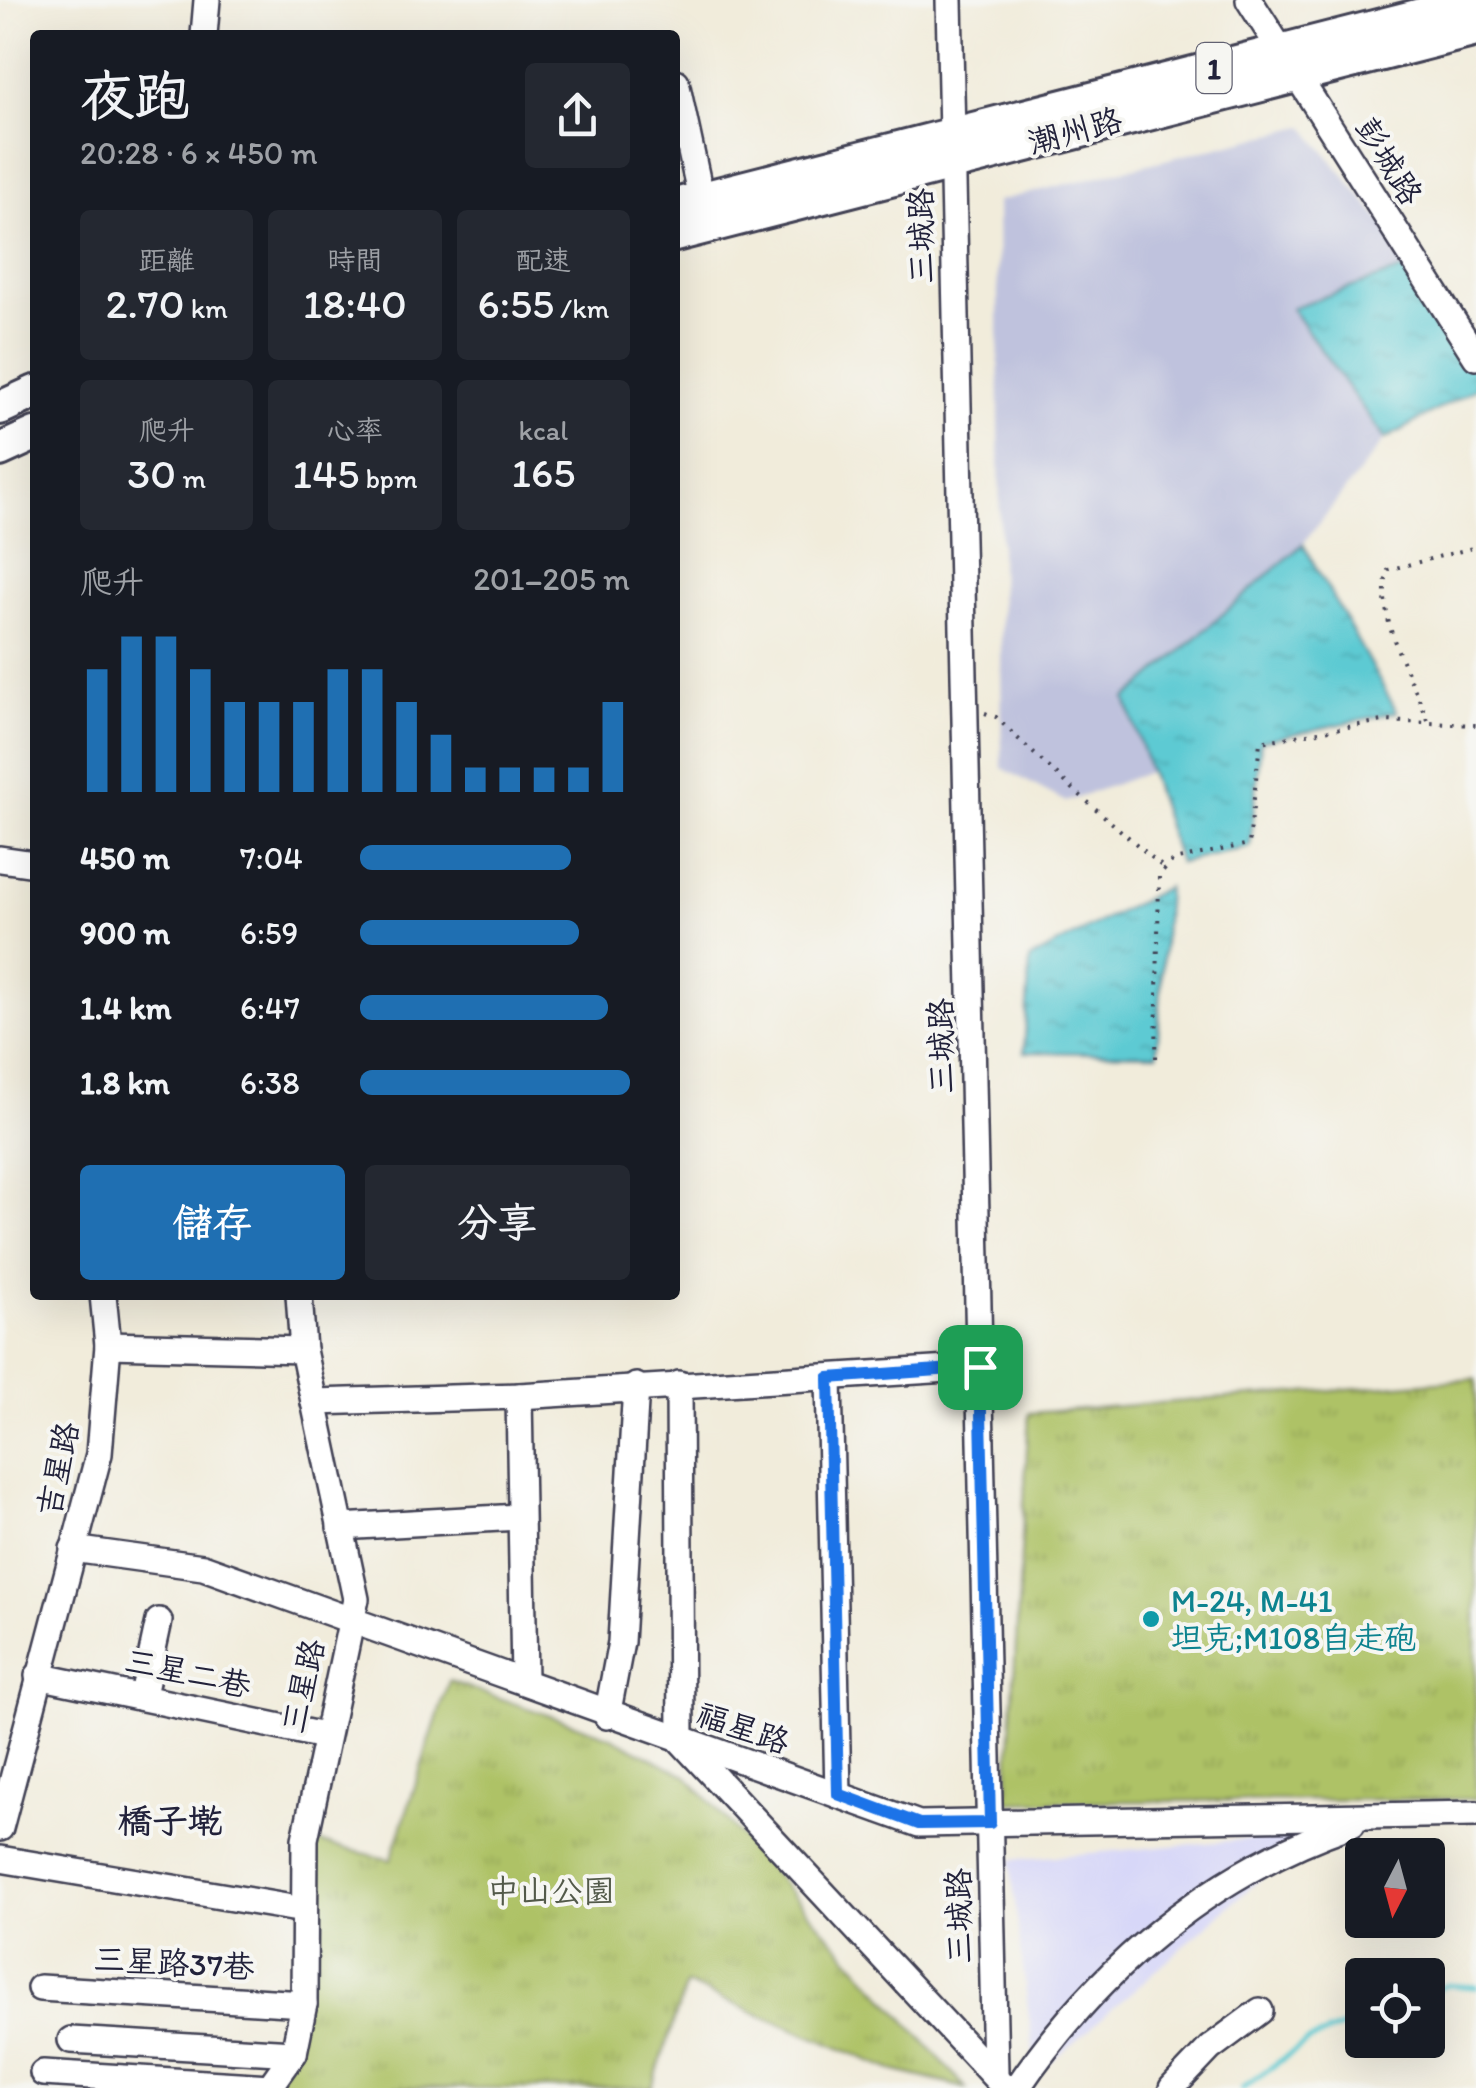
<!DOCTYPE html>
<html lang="zh-TW">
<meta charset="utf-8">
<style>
:root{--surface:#171b24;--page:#242831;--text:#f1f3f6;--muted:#9ea1a6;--accent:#1f6fb2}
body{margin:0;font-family:Itim,"LXGW WenKai TC",sans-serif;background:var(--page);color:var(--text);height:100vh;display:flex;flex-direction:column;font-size:38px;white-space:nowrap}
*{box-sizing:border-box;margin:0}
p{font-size:32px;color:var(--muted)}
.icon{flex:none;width:55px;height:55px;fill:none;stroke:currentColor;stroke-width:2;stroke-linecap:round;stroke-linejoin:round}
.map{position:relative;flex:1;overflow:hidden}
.side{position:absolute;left:30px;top:30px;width:650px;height:1270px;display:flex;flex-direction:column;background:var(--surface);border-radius:10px;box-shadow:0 10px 40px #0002}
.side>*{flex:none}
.needle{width:65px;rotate:186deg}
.tools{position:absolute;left:1345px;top:1838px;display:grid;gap:20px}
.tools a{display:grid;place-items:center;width:100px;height:100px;border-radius:10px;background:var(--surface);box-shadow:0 10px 40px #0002;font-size:50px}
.pin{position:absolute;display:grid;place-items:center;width:85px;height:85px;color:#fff;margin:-42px;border-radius:20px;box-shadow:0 5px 15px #0006}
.round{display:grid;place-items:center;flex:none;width:105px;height:105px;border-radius:10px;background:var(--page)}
.overview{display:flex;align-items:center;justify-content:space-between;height:170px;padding:0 50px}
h1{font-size:55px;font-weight:600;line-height:75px}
.metrics{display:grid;grid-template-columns:repeat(3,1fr);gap:15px;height:170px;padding:10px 50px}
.metrics div{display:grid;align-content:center;border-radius:10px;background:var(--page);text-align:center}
.metrics b{font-size:42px;font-weight:600}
.metrics small{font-size:28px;font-weight:400}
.metrics p{font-size:28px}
.chart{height:280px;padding:20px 50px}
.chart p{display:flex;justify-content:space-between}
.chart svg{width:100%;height:180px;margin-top:10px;stroke:var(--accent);stroke-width:6}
.action{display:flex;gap:20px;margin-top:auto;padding:20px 50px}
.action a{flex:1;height:115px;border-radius:10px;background:var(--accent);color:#fff;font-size:40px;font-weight:600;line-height:115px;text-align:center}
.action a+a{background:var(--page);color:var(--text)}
ul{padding:0 50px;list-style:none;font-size:32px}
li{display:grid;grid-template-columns:160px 120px 1fr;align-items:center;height:75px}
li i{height:25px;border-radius:12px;background:var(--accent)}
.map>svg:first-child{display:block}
.built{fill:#d7d7f8}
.industrial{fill:#bfc2dd}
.park{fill:url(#park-tufts);stroke:#687250;stroke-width:2.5}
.water{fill:url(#water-ripples);stroke:#407687;stroke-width:2.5}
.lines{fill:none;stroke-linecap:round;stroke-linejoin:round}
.stream{stroke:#5dcad3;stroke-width:5}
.minor-casing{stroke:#414053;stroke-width:30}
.major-casing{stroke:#414053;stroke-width:38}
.path{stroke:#414053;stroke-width:4;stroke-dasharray:2.5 8;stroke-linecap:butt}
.minor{stroke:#fff;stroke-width:25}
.major{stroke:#fff;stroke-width:32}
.route-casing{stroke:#fff;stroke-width:20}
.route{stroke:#1a73e8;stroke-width:12}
.culture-dot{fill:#0f9aa8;stroke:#f6f6f2;stroke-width:4}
.labels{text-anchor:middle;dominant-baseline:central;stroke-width:8;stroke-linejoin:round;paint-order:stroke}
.shield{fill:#f6f6f2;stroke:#626272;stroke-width:2.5}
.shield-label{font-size:30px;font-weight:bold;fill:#22223b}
.street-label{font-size:32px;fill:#22223b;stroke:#f6f6f2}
.culture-label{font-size:32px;fill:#0d838f;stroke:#f6f6f2;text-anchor:start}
.park-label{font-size:32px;fill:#535a4a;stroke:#f6f6f2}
.neighbourhood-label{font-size:35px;font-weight:bold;fill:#22223b;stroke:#f6f6f2}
</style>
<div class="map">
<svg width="1476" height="2088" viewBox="0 0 1476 2088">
<defs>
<pattern id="park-tufts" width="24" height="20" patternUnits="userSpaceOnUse" patternTransform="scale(2.5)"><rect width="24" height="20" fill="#aec266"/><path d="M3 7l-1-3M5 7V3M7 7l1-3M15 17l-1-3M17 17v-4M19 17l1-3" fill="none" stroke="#95a659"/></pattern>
<pattern id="water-ripples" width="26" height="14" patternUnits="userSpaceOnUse" patternTransform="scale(2.5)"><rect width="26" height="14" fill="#5dcad3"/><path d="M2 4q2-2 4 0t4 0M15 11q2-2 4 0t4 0" fill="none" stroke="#51adb6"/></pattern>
</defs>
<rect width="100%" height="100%" fill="#f6f6f2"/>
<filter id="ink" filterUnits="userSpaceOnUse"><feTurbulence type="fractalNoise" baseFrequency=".01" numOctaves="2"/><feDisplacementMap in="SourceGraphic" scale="20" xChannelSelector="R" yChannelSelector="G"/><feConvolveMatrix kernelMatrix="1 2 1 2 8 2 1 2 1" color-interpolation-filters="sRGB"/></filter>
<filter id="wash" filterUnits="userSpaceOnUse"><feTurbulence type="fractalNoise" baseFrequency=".0048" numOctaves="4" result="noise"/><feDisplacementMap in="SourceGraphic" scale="40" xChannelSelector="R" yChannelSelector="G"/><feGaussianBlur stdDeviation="2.25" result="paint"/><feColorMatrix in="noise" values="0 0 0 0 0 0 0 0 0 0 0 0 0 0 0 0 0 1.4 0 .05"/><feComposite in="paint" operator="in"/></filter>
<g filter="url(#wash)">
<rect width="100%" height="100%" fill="#f1ecdb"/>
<polygon class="built" points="1311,1834 1036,2076 1010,1860"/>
<polygon class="industrial" points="1304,126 1417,265 1291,309 1385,439 1303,544 1126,699 1149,772 1066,802 1002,768 997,201"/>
<g class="park">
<polygon points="1476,1379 1476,1799 1007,1802 1029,1413"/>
<polygon points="449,1681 609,1736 687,1776 966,2088 892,2070 686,1984 652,2088 269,2088 294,2053 305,1839 391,1860"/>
</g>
<g class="water">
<polygon points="1417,265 1476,357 1476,388 1385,439 1291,308"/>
<polygon points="1303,544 1397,712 1261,741 1250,847 1179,863 1126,699"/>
<polygon points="1167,887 1157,1054 1024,1052 1030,959"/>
</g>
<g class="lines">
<g class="stream">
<polyline points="1428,1993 1447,1985 1476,1987"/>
<polyline points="1242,2088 1307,2042 1362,2019"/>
</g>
</g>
</g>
<g filter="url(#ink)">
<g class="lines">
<g class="minor-casing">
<g id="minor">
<polyline points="949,0 995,2072"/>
<polyline points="1249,0 1476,357"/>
<polyline points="204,35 207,0"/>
<polyline points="676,82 701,198"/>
<polyline points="0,859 35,864"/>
<polyline points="108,1345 303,1350"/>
<polyline points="829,1378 838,1795"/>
<polyline points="679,1384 681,1741 1005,2088"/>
<polyline points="519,1396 524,1680"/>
<polyline points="314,1402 519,1396 981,1367"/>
<polyline points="340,1527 519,1517"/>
<polyline points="73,1549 203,1567 919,1824 1476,1814"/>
<polyline points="38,1676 324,1736"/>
<polyline points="143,1695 159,1621"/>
<polyline points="607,1716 621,1642 636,1386"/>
<polyline points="0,1828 99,1454 108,1345 103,1295"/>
<polyline points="0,1859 304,1910"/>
<polyline points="40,1988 304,2004"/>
<polyline points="71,2040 294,2053"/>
<polyline points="43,2073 270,2087"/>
<polyline points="269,2088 294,2053 304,2004 305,1839 356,1599 303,1350 299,1295"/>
<path d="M1017,2088C1100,1966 1212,1872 1352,1824"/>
<polyline points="1172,2088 1210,2048 1260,2011"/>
</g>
</g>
<g class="major-casing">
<g id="major">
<polyline points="675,205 1476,1"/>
<polyline points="675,235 1476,30"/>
<polyline points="0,408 35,392"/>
<polyline points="0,450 35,434"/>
</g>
</g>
<g class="path">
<path d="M985,713L996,717C1050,771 1108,819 1165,869"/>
<path d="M1428,720C1411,676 1374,618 1388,570L1476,547"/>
<polyline points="1156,1058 1159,876 1173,860 1249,844 1260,742 1383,721 1476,725"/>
</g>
<use href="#minor" class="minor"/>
<use href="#major" class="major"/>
</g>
</g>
<g class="lines" filter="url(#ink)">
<g class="route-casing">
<polygon id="route" points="980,1367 990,1823 919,1824 838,1794 829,1378"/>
</g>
<use href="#route" class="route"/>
</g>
<circle class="culture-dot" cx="1151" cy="1619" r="10"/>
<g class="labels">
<rect class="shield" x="1196.5" y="43" width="35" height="50" rx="8"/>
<g class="shield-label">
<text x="1214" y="68">1</text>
</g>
<g class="street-label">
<text transform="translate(1075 131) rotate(-15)">潮州路</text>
<text transform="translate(1389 161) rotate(58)">彭城路</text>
<text transform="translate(921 236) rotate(-91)">三城路</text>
<text transform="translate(941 1046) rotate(-91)">三城路</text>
<text transform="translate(58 1469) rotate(-78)">吉星路</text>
<text transform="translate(188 1673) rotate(12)">三星二巷</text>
<text transform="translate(303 1686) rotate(-77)">三星路</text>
<text transform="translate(743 1728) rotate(19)">福星路</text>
<text transform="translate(959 1916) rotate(-91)">三城路</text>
<text transform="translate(174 1963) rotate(3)">三星路37巷</text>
</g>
<g class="culture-label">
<text x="1171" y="1601">M-24, M-41<tspan x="1171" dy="37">坦克;M108自走砲</tspan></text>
</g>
<g class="park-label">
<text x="551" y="1891">中山公園</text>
</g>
<g class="neighbourhood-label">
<text x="170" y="1821">橋子墘</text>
</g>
</g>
</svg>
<div class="tools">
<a><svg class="needle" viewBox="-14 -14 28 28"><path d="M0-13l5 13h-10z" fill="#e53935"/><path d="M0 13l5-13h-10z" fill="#9ea1a6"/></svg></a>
<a><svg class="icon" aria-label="locate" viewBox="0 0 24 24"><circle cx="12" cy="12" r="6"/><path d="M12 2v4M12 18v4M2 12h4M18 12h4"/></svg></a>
</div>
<div class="pin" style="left:980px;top:1367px;background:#1e9e55"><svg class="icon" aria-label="arrive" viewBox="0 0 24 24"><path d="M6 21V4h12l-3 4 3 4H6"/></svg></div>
<section class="side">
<div class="overview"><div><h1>夜跑</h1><p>20:28 · 6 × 450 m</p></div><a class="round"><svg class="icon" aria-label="share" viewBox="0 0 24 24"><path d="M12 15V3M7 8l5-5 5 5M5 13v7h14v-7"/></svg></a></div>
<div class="metrics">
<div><p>距離</p><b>2.70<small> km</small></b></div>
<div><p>時間</p><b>18:40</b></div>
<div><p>配速</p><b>6:55<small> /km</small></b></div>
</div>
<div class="metrics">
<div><p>爬升</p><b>30<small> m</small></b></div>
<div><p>心率</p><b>145<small> bpm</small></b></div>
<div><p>kcal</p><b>165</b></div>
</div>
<div class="chart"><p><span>爬升</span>201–205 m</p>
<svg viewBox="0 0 160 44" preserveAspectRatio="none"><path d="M5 44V14M15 44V6M25 44V6M35 44V14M45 44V22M55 44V22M65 44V22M75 44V14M85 44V14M95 44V22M105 44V30M115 44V38M125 44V38M135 44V38M145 44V38M155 44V22"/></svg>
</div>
<ul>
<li><b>450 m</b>7:04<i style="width:78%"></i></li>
<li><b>900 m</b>6:59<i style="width:81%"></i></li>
<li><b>1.4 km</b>6:47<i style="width:92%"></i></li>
<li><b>1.8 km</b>6:38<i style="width:100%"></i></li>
</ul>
<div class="action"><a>儲存</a><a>分享</a></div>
</section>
</div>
